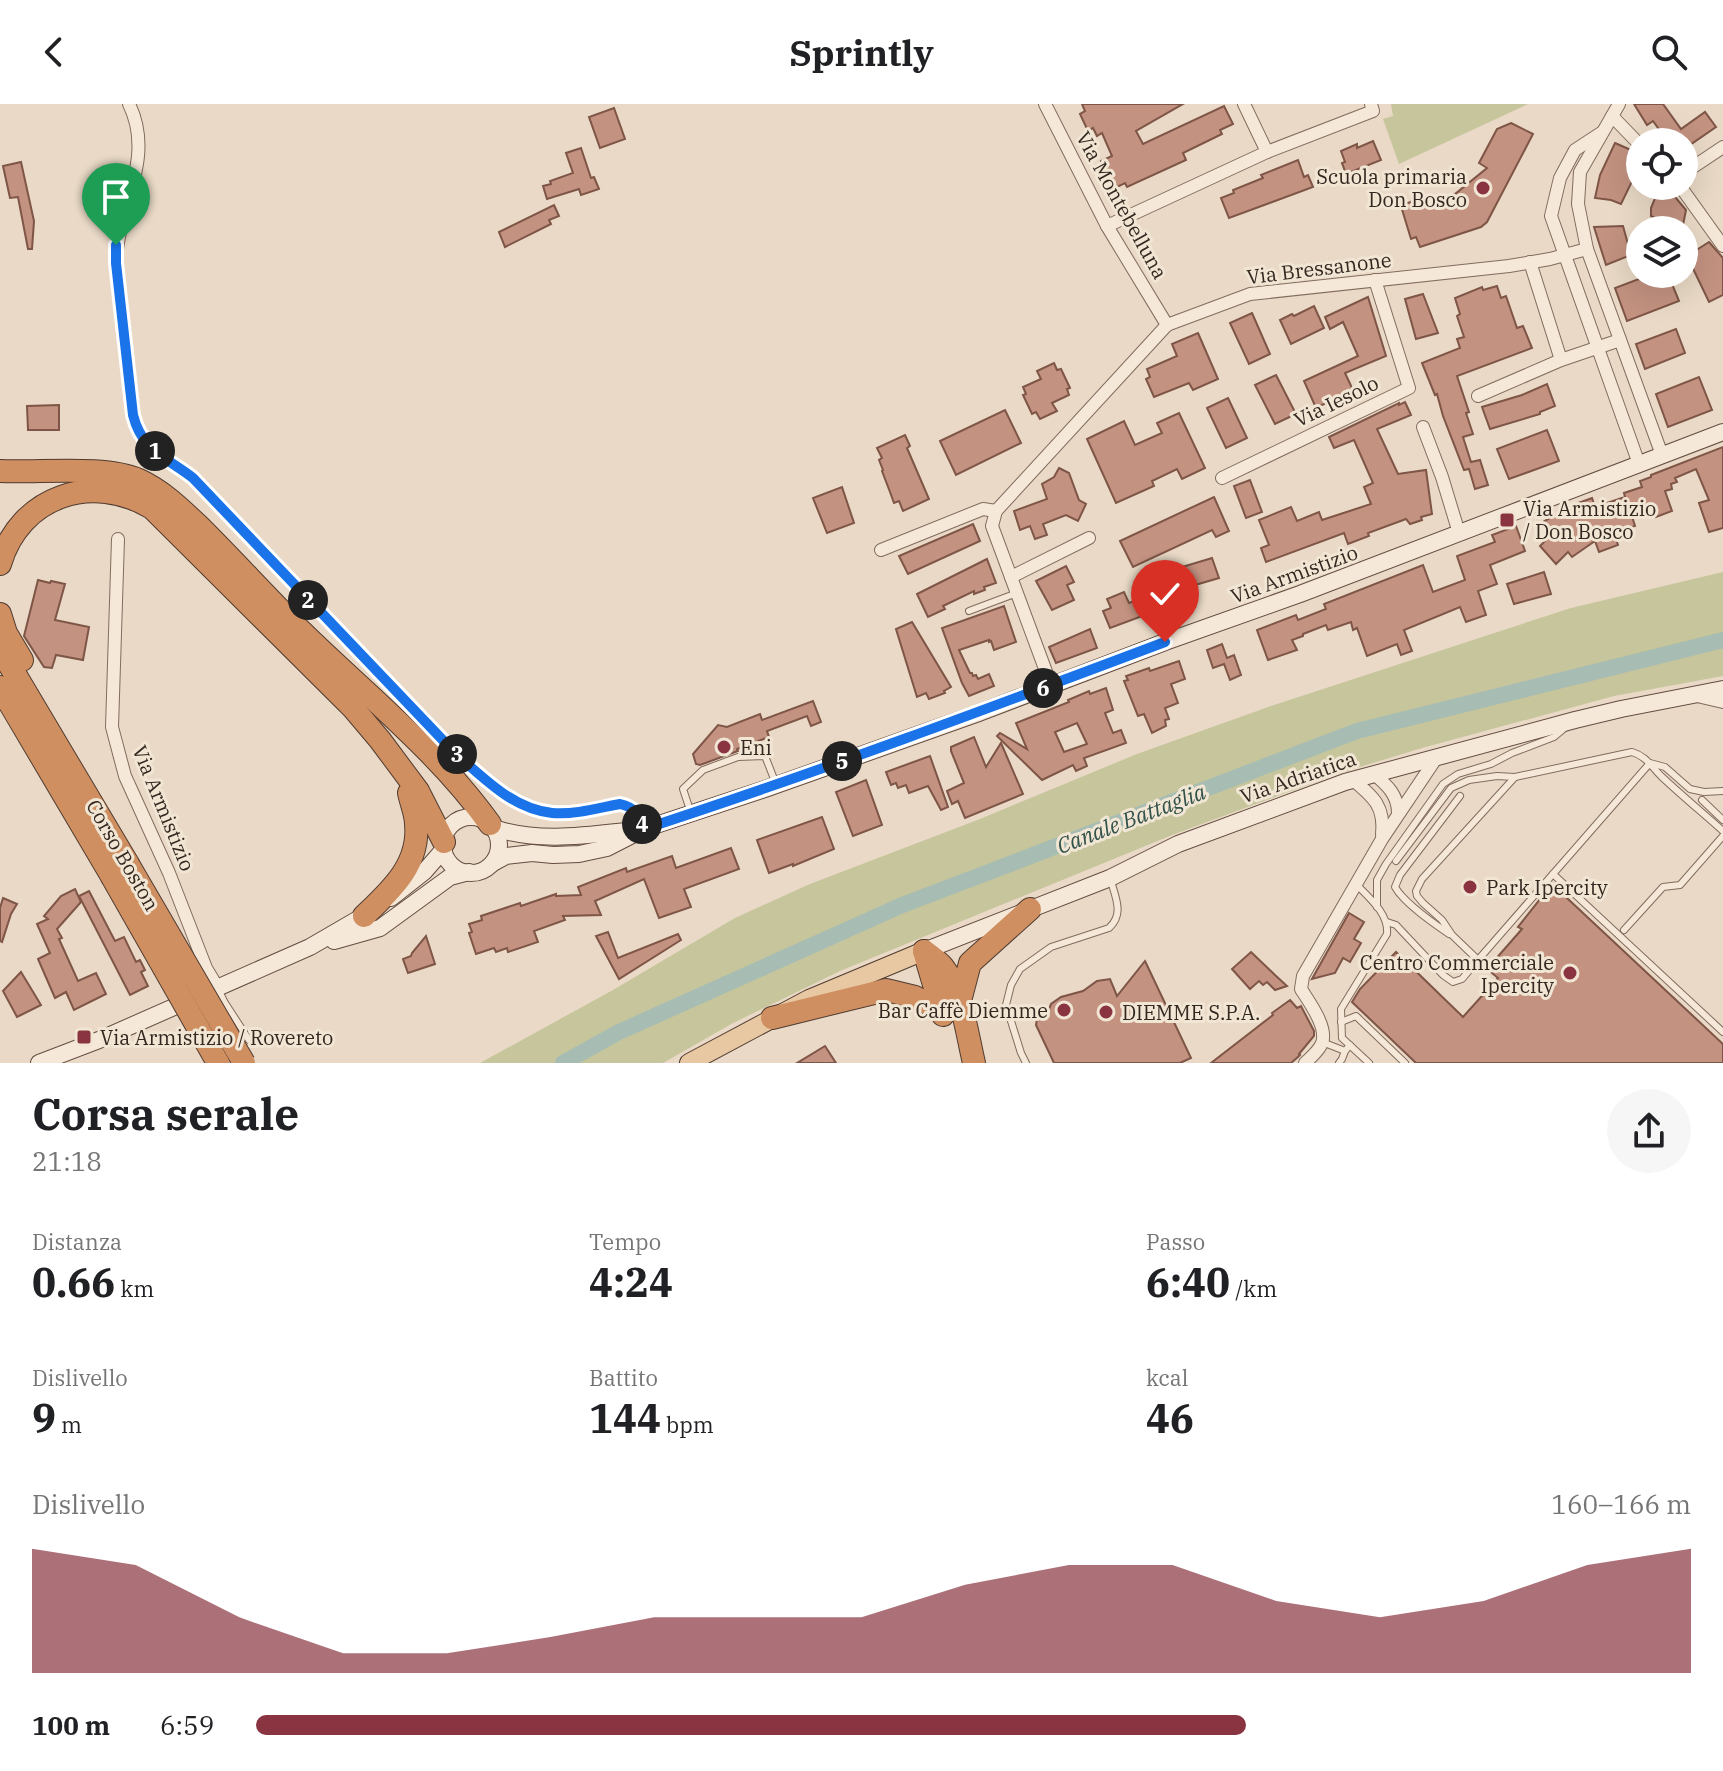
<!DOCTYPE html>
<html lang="it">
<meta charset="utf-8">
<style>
:root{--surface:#fff;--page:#f6f6f6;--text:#202124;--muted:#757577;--accent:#8a3441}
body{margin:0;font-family:"IBM Plex Serif",serif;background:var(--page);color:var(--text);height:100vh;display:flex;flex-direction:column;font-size:30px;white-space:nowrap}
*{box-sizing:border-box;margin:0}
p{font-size:26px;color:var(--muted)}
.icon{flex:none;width:44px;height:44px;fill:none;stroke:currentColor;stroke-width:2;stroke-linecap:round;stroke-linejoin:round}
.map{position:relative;height:959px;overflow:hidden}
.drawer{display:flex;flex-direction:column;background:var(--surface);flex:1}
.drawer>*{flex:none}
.tools{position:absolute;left:1626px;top:24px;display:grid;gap:16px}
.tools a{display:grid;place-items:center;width:72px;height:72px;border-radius:50%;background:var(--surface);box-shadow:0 8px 32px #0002;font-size:40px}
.pin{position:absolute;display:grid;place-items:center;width:68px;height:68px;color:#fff;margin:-82px -34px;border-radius:50% 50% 50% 0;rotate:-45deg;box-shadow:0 0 8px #0007}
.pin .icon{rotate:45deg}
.km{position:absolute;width:40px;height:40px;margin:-20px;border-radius:50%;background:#222;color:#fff;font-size:22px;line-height:40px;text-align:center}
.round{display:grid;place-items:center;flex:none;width:84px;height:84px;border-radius:42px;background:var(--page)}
.overview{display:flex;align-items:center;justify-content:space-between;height:136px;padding:0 32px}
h1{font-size:44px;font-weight:800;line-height:60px}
.stats{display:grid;grid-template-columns:repeat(3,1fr);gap:12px;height:136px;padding:8px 32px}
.stats div{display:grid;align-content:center}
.stats b{font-size:40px;font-weight:800}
.stats small{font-size:22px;font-weight:400}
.stats p{font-size:22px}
.chart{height:224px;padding:16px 32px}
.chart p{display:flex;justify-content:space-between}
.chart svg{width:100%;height:144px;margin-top:8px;fill:var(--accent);opacity:.7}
ul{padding:0 32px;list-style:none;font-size:26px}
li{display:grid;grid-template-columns:128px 96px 1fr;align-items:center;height:60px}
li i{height:20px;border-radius:10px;background:var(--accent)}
header{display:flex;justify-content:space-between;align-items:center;height:104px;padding:0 32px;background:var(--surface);font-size:36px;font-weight:800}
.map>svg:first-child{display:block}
.green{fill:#c6c59b}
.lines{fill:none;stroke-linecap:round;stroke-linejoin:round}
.canal{stroke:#a7bdb3;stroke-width:16}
.building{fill:#c39280;stroke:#7e5546;stroke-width:2;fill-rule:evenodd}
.lane-casing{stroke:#826c5e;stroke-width:8}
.street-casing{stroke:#826c5e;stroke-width:14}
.secondary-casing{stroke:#644d41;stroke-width:18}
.primary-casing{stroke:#503b31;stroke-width:20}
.highway-casing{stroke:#503b31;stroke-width:24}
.lane{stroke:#f5e8d8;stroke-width:6}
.street{stroke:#f5e8d8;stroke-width:12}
.secondary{stroke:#f5e8d8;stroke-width:16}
.primary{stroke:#e8c8a2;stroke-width:18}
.highway{stroke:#cf8f60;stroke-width:22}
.highway-bridge-casing{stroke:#503b31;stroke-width:24;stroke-linecap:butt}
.highway-bridge{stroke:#cf8f60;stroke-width:22}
.route-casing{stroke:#fff;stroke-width:16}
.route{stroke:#1a73e8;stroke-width:10}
.poi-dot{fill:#8a3441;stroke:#f1e5d4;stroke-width:3}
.labels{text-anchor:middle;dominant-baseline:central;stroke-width:6;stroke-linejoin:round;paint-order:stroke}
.poi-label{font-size:20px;fill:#342720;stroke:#f1e5d4;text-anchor:start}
.street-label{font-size:20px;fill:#342720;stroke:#f1e5d4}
.water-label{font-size:22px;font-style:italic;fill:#31524b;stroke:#f1e5d4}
</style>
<header><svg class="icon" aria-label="back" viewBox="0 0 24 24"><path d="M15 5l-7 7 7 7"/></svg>Sprintly<svg class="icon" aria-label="search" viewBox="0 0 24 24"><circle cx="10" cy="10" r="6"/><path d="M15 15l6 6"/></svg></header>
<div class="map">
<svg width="1723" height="959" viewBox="0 0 1723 959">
<rect width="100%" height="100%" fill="#e9d9c6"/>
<g class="green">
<polygon points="1391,0 1528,0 1399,60 1383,15 1393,12"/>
<polygon points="1723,468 1723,572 1614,592 1422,644 1340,669 1172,731 840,867 733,919 663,959 480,959 613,886 735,814 810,780 980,715 1137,650 1271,602 1571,504"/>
</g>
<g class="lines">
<polyline class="canal" points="563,959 619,928 900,802 1357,627 1723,536"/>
</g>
<g class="building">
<polygon points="1082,0 1183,0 1136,27 1143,40 1224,2 1233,20 1220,26 1222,30 1183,49 1186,56 1127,83 1125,79 1113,85 1101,57 1112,52 1102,29 1097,32 1093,24 1088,27 1080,10 1085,7"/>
<polygon points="1634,0 1663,0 1681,25 1705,8 1716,23 1684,45 1684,38 1668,38 1653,17 1647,21"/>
<polygon points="614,4 625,35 600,44 589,13"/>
<polygon points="1511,19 1533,30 1487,118 1481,123 1420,143 1416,133 1411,135 1401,102 1417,95 1419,99 1455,90 1487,64 1479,59 1497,25"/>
<polygon points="1373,37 1381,56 1346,70 1342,59 1345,58 1341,47 1357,40 1357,44"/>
<polygon points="1615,39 1640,50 1640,61 1621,100 1611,96 1595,94 1600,71"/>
<polygon points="581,44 591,74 594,73 599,85 581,91 579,85 547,95 543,82 551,80 550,77 573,69 566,49"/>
<polygon points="1298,56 1304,73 1308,71 1313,83 1229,114 1221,94 1234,89 1233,86 1263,74 1261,71"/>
<polygon points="21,58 34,117 32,145 28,145 18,93 10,94 3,62"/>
<polygon points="1660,82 1666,82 1686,106 1682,126 1651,112 1651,104"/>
<polygon points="554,101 559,112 549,116 551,120 505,143 499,128"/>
<polygon points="1623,122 1631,151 1606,161 1594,123"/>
<polygon points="1709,138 1723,154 1723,191 1709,198 1687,152"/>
<polygon points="1652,170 1668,170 1679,197 1627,217 1615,184"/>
<polygon points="1497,182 1501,194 1506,192 1517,224 1523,222 1532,244 1457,272 1469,308 1466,309 1473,330 1463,333 1471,358 1480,356 1488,381 1475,385 1469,365 1464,366 1443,312 1437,290 1435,291 1422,259 1460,244 1457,235 1464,233 1457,212 1460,210 1455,194 1482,183 1483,186"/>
<polygon points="1423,190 1438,229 1416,235 1405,195"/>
<polygon points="1368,193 1386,252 1345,269 1353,286 1316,304 1304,277 1358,252 1343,218 1330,225 1325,213"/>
<polygon points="1314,202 1324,224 1291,240 1280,216 1292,210 1294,212"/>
<polygon points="1252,209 1270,250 1249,260 1230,219"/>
<polygon points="1676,225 1685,249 1645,265 1636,240"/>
<polygon points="1198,229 1218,275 1193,286 1189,279 1154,293 1146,275 1150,273 1147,265 1177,252 1172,240"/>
<polygon points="1054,259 1057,266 1061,265 1070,284 1067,285 1069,291 1052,299 1057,307 1040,315 1036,308 1032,310 1023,291 1026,290 1023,283 1041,275 1037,267"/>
<polygon points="1276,271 1296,310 1275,320 1255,281"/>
<polygon points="1699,273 1712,306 1668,323 1656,290"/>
<polygon points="1547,280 1555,302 1540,308 1540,310 1490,325 1482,303 1522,291"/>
<polygon points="1228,294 1247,334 1226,344 1207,304"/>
<polygon points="1405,298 1411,311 1377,325 1398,370 1426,366 1432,410 1421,413 1422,416 1410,420 1406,415 1368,429 1369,432 1348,440 1344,429 1266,458 1261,444 1269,441 1259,416 1291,403 1297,417 1319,408 1322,416 1371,400 1364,383 1373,379 1354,336 1334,344 1329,333 1399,299 1399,301"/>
<polygon points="59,301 59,326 28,326 27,302"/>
<polygon points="1005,306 1021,339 956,371 940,337"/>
<polygon points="1179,309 1205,364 1182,375 1177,365 1152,377 1154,382 1116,399 1087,335 1124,317 1135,341 1162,329 1157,319"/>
<polygon points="1547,326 1559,357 1509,375 1497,345"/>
<polygon points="905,331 910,342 907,344 929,395 903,407 899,397 894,399 890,388 882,367 883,366 879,356 882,354 877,344"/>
<polygon points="1723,343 1723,424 1709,428 1699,399 1709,396 1696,365 1675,374 1677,378 1671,380 1672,385 1665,387 1672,407 1656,413 1651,400 1630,406 1635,422 1618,428 1619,431 1615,432 1618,441 1599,448 1595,437 1572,453 1568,448 1556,460 1540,442 1553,429 1543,418 1562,407 1561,405 1592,394 1595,403 1625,393 1624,389 1642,383 1640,377 1651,373 1651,371"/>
<polygon points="1059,364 1069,369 1079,396 1086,400 1078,417 1066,411 1043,420 1047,431 1035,435 1030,422 1020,426 1014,407 1047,395 1042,380 1054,373"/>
<polygon points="1250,376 1262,408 1246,414 1234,382"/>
<polygon points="842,383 854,419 827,429 813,394"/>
<polygon points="1214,393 1229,427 1216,433 1212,426 1133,463 1120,437"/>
<polygon points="973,420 980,437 908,470 899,452"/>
<polygon points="1516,422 1525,447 1490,461 1497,480 1478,487 1486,511 1466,518 1460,503 1404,526 1412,547 1401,551 1397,540 1367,552 1357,524 1353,526 1351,518 1328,526 1326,521 1303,530 1303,532 1292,536 1297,546 1268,556 1257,526 1296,511 1298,516 1326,505 1324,500 1423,461 1433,488 1465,476 1457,452 1495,438 1492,431"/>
<polygon points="1212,454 1219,474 1185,484 1179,464"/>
<polygon points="987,455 996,479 984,483 985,486 974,490 974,487 943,502 945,505 928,513 917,490"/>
<polygon points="1066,462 1074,478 1067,481 1074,496 1052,506 1036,477"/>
<polygon points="1544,468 1551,490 1514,500 1507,480"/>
<polygon points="38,476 50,479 51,477 65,480 55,516 89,523 83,556 56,551 52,564 44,563 24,532"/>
<polygon points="1159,487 1160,490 1167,487 1176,509 1157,517 1153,508 1110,524 1103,507 1111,504 1107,495 1124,488 1129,499"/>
<polygon points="1004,502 1016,538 994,546 991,537 989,538 989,536 959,546 970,569 972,569 973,572 976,571 978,575 989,570 994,582 969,592 962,579 942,524"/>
<polygon points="912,518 951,583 944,587 945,589 929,595 926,589 917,593 896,525"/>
<polygon points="1090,525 1097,544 1056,559 1049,543"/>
<polygon points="1222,540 1227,554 1234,551 1241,571 1230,576 1224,560 1213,564 1207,546"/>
<polygon points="1179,557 1185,575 1171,580 1178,599 1165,604 1169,615 1165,616 1166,622 1152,629 1144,610 1138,612 1124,577 1128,576 1126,572 1135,569 1149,564 1150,567"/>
<path d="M1106,584L1113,606L1105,609L1113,629L1121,626L1126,639L1084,654L1087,662L1076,667L1073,661L1042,676L997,632L1000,629L1027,645L1016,619L1069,598L1068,596L1089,587L1090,590ZM1077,619L1087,640L1064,648L1055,628Z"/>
<polygon points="813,597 821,618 811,622 807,612 767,627 769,633 737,645 738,647 700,661 696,660 693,650 718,621 727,623 760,610 762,616"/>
<polygon points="974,633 986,663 1001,639 1023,690 965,714 958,697 952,700 947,687 964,679 951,647 951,643"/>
<polygon points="930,652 948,703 941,706 928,682 909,689 906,681 898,684 896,679 891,681 886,668"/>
<polygon points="866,676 882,721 853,732 836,688"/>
<polygon points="822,713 834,745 793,762 793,760 769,769 757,736"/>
<polygon points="731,744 739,765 684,785 691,803 659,814 644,775 595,797 601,811 563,812 565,816 534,827 538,838 508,848 507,844 496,848 494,844 476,850 469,829 472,828 469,820 482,816 481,812 520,799 521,802 556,790 556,792 581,791 578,783 626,764 627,768 672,752 676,764"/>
<polygon points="1552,780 1723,940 1723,959 1416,959 1352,898 1360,885 1396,848 1463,913 1498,874 1487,865 1522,825 1518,823"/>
<polygon points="75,785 81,798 57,825 62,834 59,835 78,877 96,869 106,890 74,906 66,888 55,894 38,855 50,849 37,820 48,815 44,812 61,792"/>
<polygon points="89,787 115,837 124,833 136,858 140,856 145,866 141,868 148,882 130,891 79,792"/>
<polygon points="3,794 17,800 11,810 2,838 0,837 0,804"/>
<polygon points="1349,809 1364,818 1354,835 1361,839 1350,858 1343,854 1335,869 1312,875"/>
<polygon points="608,828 618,854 678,830 681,836 619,875 596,832"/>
<polygon points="426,832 435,860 408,869 403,855 411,852 412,849"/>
<polygon points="1251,848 1275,871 1287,882 1275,886 1267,878 1263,881 1259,877 1250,885 1232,865"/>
<polygon points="1145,857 1191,954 1180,959 1054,959 1036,921 1038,908 1048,908 1051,900 1061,893 1083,887 1097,877 1110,875 1117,892"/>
<polygon points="21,868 41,901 17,913 3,887"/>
<polygon points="1290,896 1297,904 1301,902 1314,927 1314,932 1299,950 1300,951 1298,953 1291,959 1211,959 1273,911 1272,909"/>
<polygon points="825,942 836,959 797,959"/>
</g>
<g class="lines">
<g class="lane-casing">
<g id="lane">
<polyline points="969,507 1017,489"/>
<polyline points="1702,696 1723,716"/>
<polyline points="691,709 683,685 703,666 738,653 765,652 776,680"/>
<path d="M1723,727C1703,709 1681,691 1661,672C1651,662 1646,652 1632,648L1515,673L1422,775L1416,787L1417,792L1423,799L1442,816L1452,831L1478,856L1553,770L1723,928"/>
<polyline points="1396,757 1451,684 1469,676 1497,672 1515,673"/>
<polyline points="1553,770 1650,659 1665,663 1690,685 1704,688 1723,687"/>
<path d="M1355,779C1368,793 1389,809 1387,830L1341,905L1342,934L1369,959"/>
<polyline points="1377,803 1377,776 1386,760 1443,680 1458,670 1491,660 1512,649 1554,633 1566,623"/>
<polyline points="1387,818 1396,821 1443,871 1453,878 1462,875 1478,856"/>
<polyline points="1624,826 1663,783 1680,781 1723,732"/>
<path d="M1449,830C1433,819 1404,799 1395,783L1400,771L1460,692"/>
<polyline points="218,885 225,899 249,936"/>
<polyline points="1341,918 1356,912 1405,959"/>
<polyline points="1322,938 1345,947 1350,941"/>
<path d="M1026,959L1021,949L1006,901L1011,881L1020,865L1051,843L1109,824C1124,810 1116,795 1111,777"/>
<polyline points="1339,959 1342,955 1345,947"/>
</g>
</g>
<g class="street-casing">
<g id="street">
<path d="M129,0C156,55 117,104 116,159L133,311C142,346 167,353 193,374L457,651C484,675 513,705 552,709C574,711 599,704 620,700C637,704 638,711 644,725"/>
<polyline points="1045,0 1107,122 1167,221"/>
<polyline points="1244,0 1267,48"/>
<polyline points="1619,0 1580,68 1578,100 1587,145 1662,351"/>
<polyline points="1612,12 1640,41"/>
<polyline points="1601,29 1575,46 1560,74 1551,112 1639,360"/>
<polyline points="1684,69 1723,43"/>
<polyline points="1680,82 1723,142"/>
<polyline points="1107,122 1267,48 1373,7 1371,0"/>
<polyline points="1530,158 1561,256"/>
<polyline points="1478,292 1561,256 1620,236"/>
<polyline points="1423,323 1442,373 1459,429"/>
<polyline points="1222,374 1409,284 1375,176"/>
<polyline points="118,435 112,623 125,672 169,769 206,864 218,884"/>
<polyline points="881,446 983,405 996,407"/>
<polyline points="1011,473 1089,434"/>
<polyline points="1051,581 992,422 996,407 1167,221 1250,190 1509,162 1550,155 1587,145"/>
<polyline points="1697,592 1723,598"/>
<path d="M1374,670C1387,681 1398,691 1398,709"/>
<path d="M1353,676C1374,693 1385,703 1382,731"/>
<path d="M1305,959C1311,953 1319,947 1322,939C1328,923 1309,898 1301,885L1303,872L1382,735L1437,653"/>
</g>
</g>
<g class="secondary-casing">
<g id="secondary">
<circle cx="471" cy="741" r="28"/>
<path d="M494,724C539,739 588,731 635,726"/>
<polyline points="493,759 506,752 532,749 553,751 579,750 607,744 644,725 765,685 976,610 1165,538 1300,490 1723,328"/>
<polyline points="391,794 424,768 444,745"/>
<polyline points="334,837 380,824 450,773 469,768"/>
<polyline points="924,847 1110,774 1178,740 1345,678 1575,616 1621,605 1723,585"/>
<polyline points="39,959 99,936 310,843 372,807"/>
</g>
</g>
<g class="primary-casing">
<polyline id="primary" points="689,959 809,895 924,847"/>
</g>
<g class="highway-casing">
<g id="highway">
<path d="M0,367C38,369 106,361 139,376C163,387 182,406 201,424C234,457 265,491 298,524C363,588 437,646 490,720"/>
<path d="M0,460C20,392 92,368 152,404L353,604L380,636L418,687L444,738"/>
<polyline points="0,510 6,529 22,556"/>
<polyline points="0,545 128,760"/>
<polyline points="0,583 111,771"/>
<path d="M364,812C390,787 420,761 416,720C416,710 411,699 409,689"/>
<path d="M924,847C931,852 938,857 943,863C962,887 967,930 974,959"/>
<polyline points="924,847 943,911"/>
<polyline points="960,897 970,859 1030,805"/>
<polyline points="772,914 886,886 915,893 941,906"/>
</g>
</g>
<use href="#lane" class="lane"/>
<use href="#street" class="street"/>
<use href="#secondary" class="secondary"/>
<use href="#primary" class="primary"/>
<use href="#highway" class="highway"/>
<g class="highway-bridge-casing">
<g id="highway-bridge">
<polyline points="128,760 244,959"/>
<polyline points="111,771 218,959"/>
</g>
</g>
<use href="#highway-bridge" class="highway-bridge"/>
</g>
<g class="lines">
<g class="route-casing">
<path id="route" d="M116,141V159L133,311C142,347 166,353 193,374L457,651C485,675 513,705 552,709C574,711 599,704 620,700C637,704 638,711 644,725C819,668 992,603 1165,538"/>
</g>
<use href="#route" class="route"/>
</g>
<g class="poi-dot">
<circle cx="1483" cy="84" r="8"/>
<rect x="1499" y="408" width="16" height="16" rx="4"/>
<circle cx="724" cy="643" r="8"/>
<circle cx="1470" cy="783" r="8"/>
<circle cx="1570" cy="869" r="8"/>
<circle cx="1064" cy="906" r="8"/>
<circle cx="1106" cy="908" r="8"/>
<rect x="76" y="925" width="16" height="16" rx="4"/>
</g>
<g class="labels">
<g class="poi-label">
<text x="1467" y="72" text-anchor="end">Scuola primaria<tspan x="1467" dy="23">Don Bosco</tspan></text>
<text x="1523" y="404">Via Armistizio<tspan x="1523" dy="23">/ Don Bosco</tspan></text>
<text x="740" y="643">Eni</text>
<text x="1486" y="783">Park Ipercity</text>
<text x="1554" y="858" text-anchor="end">Centro Commerciale<tspan x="1554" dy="23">Ipercity</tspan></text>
<text x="1048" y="906" text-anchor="end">Bar Caffè Diemme</text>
<text x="1122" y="908">DIEMME S.P.A.</text>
<text x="100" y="933">Via Armistizio / Rovereto</text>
</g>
<g class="street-label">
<text transform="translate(1122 101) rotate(61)">Via Montebelluna</text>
<text transform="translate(1319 164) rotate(-7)">Via Bressanone</text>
<text transform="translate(1336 297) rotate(-26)">Via Iesolo</text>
<text transform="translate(1294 470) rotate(-20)">Via Armistizio</text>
<text transform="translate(1298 673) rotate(-19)">Via Adriatica</text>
<text transform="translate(164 704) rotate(68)">Via Armistizio</text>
<text transform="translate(123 751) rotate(60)">Corso Boston</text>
</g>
<g class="water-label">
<text transform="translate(1131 714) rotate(-21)">Canale Battaglia</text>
</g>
</g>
</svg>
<div class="tools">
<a><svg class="icon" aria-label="locate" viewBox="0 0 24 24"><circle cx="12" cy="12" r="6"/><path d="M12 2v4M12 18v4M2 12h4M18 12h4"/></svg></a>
<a><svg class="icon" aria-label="layers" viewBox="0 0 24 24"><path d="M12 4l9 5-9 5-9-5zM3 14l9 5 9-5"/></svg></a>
</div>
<div class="pin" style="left:116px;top:141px;background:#1e9e55"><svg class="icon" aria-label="arrive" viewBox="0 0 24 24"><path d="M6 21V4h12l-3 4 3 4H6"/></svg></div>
<div class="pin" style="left:1165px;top:538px;background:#d93025"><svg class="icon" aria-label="check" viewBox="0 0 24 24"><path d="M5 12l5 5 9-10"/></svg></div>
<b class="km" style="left:155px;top:347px">1</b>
<b class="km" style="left:308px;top:496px">2</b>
<b class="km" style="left:457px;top:650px">3</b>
<b class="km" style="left:642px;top:720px">4</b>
<b class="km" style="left:842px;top:657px">5</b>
<b class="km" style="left:1043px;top:584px">6</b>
</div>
<section class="drawer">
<div class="overview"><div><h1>Corsa serale</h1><p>21:18</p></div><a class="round"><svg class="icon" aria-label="share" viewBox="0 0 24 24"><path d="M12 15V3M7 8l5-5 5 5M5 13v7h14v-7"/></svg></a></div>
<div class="stats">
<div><p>Distanza</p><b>0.66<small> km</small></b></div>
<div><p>Tempo</p><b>4:24</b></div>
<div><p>Passo</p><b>6:40<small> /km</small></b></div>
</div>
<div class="stats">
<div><p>Dislivello</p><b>9<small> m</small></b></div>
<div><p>Battito</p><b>144<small> bpm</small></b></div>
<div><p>kcal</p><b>46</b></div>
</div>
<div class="chart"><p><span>Dislivello</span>160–166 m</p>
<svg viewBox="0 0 160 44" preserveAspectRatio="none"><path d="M0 44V6L10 11L20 27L30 38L40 38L50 33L60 27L70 27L80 27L90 17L100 11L110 11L120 22L130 27L140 22L150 11L160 6V44z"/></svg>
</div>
<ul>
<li><b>100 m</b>6:59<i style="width:69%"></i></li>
</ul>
</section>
